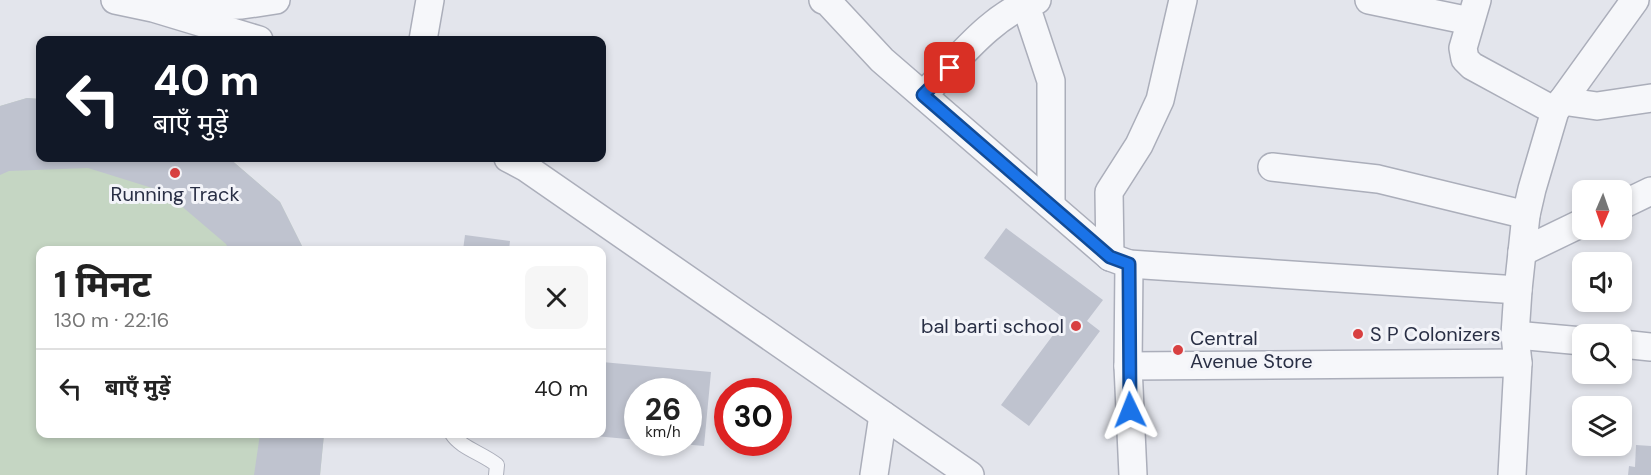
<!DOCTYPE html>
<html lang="hi">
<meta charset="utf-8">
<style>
:root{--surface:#fff;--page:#f6f6f6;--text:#222;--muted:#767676;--line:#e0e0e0}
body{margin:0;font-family:"DM Sans","Noto Sans Devanagari",sans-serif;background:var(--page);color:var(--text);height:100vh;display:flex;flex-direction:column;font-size:22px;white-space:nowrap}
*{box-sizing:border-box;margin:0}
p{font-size:20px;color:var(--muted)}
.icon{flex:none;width:33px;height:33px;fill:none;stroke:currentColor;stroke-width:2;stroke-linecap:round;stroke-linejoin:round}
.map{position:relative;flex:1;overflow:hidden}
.details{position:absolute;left:36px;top:246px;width:570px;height:192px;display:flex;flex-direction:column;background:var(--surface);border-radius:12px;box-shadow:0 3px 9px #0003}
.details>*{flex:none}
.banner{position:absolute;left:36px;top:36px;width:570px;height:126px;border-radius:12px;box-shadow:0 3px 9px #0003;background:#111827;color:#fff;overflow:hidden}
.needle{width:39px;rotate:182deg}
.tools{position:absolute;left:1572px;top:180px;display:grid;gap:12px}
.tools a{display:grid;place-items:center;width:60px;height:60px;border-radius:12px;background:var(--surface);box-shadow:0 3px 9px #0003;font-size:30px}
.speed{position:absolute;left:624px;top:378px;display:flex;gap:12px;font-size:30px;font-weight:700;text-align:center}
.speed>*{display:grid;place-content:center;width:78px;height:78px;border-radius:50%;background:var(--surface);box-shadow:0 3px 9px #0003;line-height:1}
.speed small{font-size:15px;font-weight:400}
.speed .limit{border:9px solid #d22;background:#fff;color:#111}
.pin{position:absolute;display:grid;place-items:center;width:51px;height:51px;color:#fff;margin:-26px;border-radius:12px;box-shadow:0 3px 9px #0006}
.me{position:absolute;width:66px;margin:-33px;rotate:358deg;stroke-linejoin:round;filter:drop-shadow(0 0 4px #0008)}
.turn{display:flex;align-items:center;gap:21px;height:126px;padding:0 18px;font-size:27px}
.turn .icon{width:78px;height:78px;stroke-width:2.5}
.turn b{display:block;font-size:42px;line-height:51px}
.round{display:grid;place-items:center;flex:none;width:63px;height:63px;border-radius:12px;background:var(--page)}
.head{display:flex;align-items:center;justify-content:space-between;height:102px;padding:0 18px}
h1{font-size:36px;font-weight:700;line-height:45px}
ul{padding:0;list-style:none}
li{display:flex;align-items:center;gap:18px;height:78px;padding:0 18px;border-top:2px solid var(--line)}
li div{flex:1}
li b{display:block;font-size:22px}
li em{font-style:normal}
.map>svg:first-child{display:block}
.green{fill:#c5d6c3}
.building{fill:#bfc3cf}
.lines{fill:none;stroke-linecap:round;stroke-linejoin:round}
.lane-casing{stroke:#abaeba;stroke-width:16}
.street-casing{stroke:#abaeba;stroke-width:30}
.lane{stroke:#f6f7fa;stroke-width:14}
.street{stroke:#f6f7fa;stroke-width:27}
.route-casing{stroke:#114b97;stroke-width:15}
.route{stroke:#1a73e8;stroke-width:10}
.poi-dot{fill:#d84041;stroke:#f3f4f9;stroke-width:2}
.labels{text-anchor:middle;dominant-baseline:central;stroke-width:6;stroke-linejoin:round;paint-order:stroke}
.poi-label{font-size:20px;fill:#292f45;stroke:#f3f4f9;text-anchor:start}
</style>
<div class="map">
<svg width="1651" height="475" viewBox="0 0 1651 475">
<rect width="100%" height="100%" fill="#e3e5ec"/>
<polygon class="green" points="27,98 40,99 40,158 229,158 280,202 304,250 40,250 40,434 324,434 320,475 0,475 0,106"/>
<g class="building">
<polygon points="27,98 40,99 40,158 229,158 280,202 304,250 229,250 226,244 165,192 88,168 9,171 0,175 0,106"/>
<polygon points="1006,228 1103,300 1087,321 1100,331 1029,426 1001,405 1065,319 984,258"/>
<polygon points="465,235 510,241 509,250 463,250"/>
<polygon points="602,362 711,372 704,446 681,444 682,442 688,442 688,392 638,392 638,440 595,436 595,434 602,434"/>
<polygon points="260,434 324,434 320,475 254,475"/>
<polygon points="1636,445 1651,446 1651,475 1628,475 1629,466 1635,467"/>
</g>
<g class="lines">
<defs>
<path id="lane" d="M 452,434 C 461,448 482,453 497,465 L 496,475"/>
<g id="street">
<polyline points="115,0 153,8 259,40"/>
<polyline points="823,0 828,2 882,60 1110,257 1129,264 1128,366 1133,475"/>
<polyline points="1024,0 1051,81 1051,205"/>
<polyline points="1369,0 1470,21"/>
<polyline points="1477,0 1463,48 1465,59 1472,66 1555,111"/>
<polyline points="173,7 242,5 276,0"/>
<polyline points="423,40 430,0"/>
<path d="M 923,95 C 955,63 992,13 1037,0"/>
<polyline points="1562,101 1597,106 1651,98"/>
<polyline points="508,158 525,167 970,475"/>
<polyline points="1272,167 1378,179 1526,215"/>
<polyline points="1622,205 1651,191"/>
<polyline points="1522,252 1582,223"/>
<polyline points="1110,257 1109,192 1139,145 1160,100 1183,0"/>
<polyline points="1129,264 1518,290"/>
<polyline points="1515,335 1582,341"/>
<polyline points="1622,344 1651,347"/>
<polyline points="1128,366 1518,363"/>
<polyline points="874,475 883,415"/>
<polyline points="1512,475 1518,363 1515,335 1518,290 1526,215 1532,189 1555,111 1635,0"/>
</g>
</defs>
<use href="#lane" class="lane-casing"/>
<use href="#street" class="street-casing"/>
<use href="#lane" class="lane"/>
<use href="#street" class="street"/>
</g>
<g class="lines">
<defs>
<polyline id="route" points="950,68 923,95 1110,257 1129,264 1130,410"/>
</defs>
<use href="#route" class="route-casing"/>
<use href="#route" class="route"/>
</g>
<g class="poi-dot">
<circle cx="175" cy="173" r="6"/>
<circle cx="1076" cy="326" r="6"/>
<circle cx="1358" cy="334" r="6"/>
<circle cx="1178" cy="350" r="6"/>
</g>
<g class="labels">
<g class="poi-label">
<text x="175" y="194" text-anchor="middle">Running Track</text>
<text x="1064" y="326" text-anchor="end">bal barti school</text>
<text x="1370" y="334">S P Colonizers</text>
<text x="1190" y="338">Central<tspan x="1190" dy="23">Avenue Store</tspan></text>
</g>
</g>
</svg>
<div class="tools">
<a><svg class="needle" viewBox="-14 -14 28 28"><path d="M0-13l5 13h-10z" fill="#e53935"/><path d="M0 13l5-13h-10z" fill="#767676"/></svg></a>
<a><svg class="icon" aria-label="sound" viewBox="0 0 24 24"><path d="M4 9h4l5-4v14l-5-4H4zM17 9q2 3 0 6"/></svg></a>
<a><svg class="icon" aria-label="search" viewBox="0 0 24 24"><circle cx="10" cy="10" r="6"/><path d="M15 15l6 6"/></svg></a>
<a><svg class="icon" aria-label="layers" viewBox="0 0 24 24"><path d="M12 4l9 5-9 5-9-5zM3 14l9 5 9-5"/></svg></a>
</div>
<div class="speed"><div>26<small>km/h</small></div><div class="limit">30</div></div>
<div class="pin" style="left:950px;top:68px;background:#d93025"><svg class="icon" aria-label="arrive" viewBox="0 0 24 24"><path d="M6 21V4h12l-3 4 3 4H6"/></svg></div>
<svg class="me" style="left:1130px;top:410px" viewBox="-20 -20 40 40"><path d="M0-17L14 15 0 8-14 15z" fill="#1a73e8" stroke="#fff" stroke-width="4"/></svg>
<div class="banner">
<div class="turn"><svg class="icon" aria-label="left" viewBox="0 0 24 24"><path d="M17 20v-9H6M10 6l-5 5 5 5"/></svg><div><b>40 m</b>बाएँ मुड़ें</div></div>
</div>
<section class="details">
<div class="head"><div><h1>1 मिनट</h1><p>130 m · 22:16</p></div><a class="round"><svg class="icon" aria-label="close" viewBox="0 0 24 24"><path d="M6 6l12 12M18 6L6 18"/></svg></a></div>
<ul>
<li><svg class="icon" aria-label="left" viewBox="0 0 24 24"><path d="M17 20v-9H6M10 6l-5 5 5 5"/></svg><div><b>बाएँ मुड़ें</b></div><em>40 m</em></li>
</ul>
</section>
</div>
